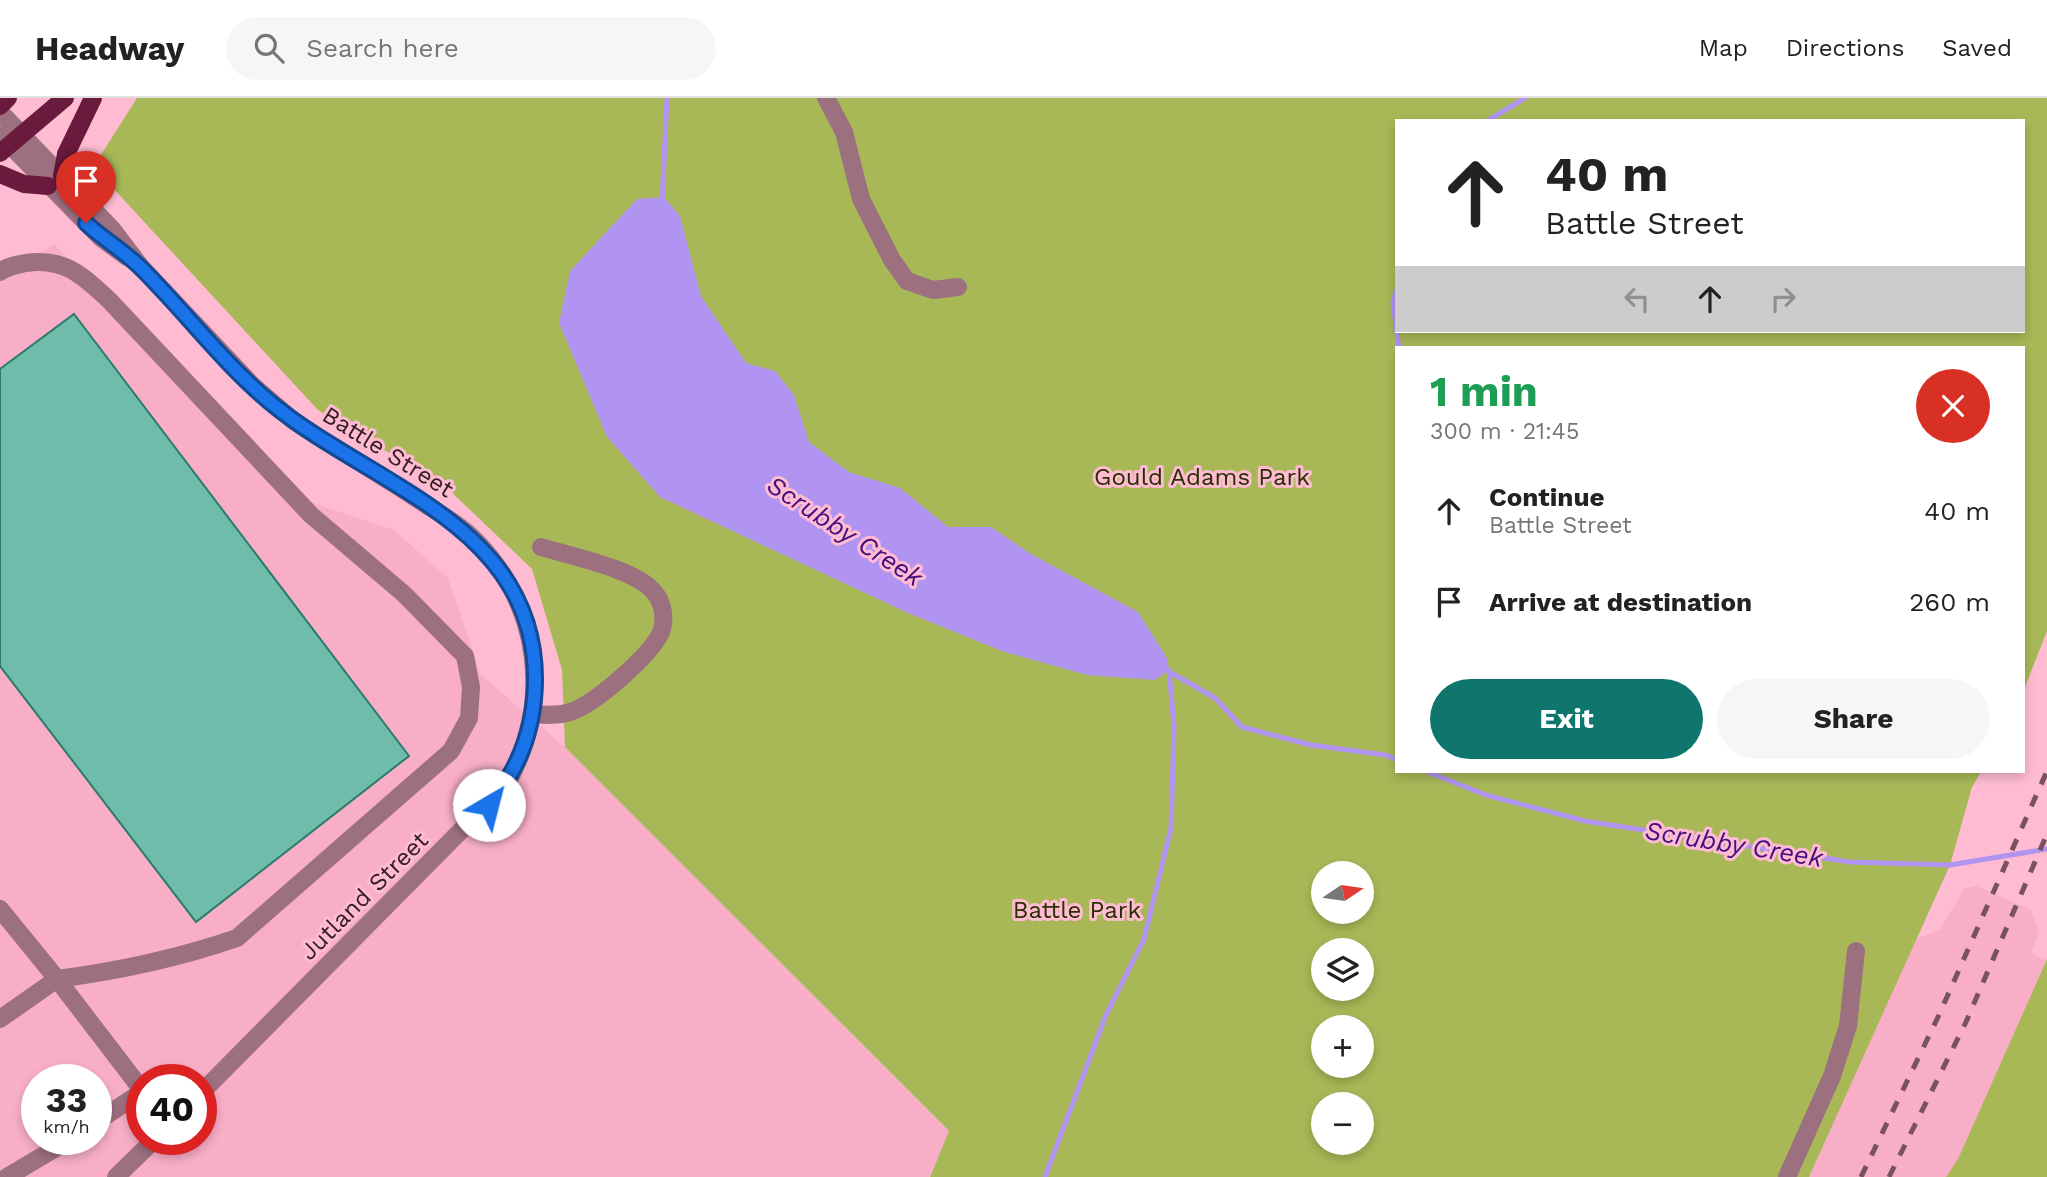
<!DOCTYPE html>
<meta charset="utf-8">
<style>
:root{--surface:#fff;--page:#f6f6f6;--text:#222;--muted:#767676;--line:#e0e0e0;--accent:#0f766e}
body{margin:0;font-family:"Work Sans",sans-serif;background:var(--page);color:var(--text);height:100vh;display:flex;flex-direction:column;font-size:26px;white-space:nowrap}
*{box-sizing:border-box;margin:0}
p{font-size:23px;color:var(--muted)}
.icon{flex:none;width:38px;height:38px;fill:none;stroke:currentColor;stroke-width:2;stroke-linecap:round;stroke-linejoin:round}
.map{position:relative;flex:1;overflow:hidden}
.drawer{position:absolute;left:1395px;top:248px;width:630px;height:427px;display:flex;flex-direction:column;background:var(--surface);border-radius:0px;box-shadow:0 4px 10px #0003}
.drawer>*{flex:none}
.hud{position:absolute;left:1395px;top:21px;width:630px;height:214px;border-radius:0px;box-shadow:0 4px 10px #0003;background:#fff;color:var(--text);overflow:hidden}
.needle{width:46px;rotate:77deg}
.buttons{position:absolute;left:1311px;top:763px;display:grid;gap:14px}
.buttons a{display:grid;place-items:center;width:63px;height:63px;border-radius:50%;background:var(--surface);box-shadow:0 4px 10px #0003;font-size:35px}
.speed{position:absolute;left:21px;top:966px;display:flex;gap:14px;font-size:35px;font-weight:700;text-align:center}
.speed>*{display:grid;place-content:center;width:91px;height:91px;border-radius:50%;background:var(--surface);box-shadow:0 4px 10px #0003;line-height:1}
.speed small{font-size:18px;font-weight:400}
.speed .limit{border:10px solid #d22;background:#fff;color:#111}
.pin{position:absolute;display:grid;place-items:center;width:60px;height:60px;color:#fff;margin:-72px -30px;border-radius:50% 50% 50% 0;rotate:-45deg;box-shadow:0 0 7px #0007}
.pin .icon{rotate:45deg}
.me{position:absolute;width:77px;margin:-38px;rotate:37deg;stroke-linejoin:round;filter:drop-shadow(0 0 5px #0008)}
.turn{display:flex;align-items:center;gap:24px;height:147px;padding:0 35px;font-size:32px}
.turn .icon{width:91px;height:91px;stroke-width:2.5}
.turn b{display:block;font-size:49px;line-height:60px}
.lanes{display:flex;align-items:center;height:66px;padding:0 35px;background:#0003;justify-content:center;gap:35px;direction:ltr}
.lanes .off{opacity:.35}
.round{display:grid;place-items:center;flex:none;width:74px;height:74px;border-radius:37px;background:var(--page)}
.headline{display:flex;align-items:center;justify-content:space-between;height:119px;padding:0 35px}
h1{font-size:42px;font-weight:700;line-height:52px;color:#1e9e55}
.primary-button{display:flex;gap:14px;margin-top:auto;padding:14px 35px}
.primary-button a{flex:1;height:80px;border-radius:42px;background:var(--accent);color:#fff;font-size:28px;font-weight:700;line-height:80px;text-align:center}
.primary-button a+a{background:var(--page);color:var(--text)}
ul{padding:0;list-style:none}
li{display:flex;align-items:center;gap:21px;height:91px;padding:0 35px}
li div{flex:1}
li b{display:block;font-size:26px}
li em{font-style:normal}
header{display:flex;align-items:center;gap:42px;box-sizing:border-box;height:98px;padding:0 35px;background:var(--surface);border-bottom:2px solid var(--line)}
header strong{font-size:33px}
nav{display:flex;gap:38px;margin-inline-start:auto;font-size:24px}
.search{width:490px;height:63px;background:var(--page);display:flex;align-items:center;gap:18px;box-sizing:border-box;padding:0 24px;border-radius:38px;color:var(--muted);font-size:26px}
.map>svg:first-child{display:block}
.built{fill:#f8aec7;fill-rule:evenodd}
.green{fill:#a8b857;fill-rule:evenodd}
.water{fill:#b193f2}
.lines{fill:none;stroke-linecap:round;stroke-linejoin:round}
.stream{stroke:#b193f2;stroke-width:5}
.building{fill:#6fbcaa;stroke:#2a7b6b;stroke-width:2}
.minor{stroke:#9d707f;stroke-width:18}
.major{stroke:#691a3d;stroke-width:18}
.rail{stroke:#79525f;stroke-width:5;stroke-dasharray:12 12;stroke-linecap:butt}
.route-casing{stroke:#114b97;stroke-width:18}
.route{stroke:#1a73e8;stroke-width:12}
.labels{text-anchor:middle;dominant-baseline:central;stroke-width:6;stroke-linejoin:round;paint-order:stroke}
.street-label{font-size:24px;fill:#351d25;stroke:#febbd1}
.park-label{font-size:24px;fill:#282e00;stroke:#febbd1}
.water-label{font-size:26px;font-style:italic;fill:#440e7f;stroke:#febbd1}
</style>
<header>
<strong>Headway</strong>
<div class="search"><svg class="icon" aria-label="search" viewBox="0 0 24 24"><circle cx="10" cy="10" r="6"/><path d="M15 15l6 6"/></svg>Search here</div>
<nav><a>Map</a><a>Directions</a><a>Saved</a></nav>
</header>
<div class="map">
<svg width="2047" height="1079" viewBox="0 0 2047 1079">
<rect width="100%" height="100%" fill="#febbd1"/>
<g class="built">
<path d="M 54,146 L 312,405 L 394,432 L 448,480 L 481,577 L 565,649 L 949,1034 L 929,1079 L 0,1079 L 0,184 ZM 37,982 L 96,982 L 96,1041 L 37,1041 ZM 142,982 L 201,982 L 201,1041 L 142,1041 Z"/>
<polygon points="1976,788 2031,812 2039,833 2031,854 2046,863 1958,1061 1946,1079 1809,1079 1916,841 1940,832 1964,791"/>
</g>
<g class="green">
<path d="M 137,0 L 2047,0 L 2047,533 L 2023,594 L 2023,250 L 1396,250 L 1396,674 L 1981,674 L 1972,689 L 1950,767 L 1809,1079 L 930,1079 L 949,1033 L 565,649 L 562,572 L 532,471 L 446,389 L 318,312 L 99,75 L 97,63 ZM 1396,23 L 2023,23 L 2023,233 L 1396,233 ZM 1323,775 L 1362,775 L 1362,814 L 1323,814 ZM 1323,852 L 1362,852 L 1362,891 L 1323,891 ZM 1323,929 L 1362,929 L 1362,968 L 1323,968 ZM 1323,1006 L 1362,1006 L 1362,1045 L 1323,1045 Z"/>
<polygon points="2047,861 2047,1079 1946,1079 1958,1061"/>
</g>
<polygon class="water" points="664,99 680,118 701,198 746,265 775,273 794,297 809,344 849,374 900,390 948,429 991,429 1031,456 1138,514 1167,560 1169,572 1155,582 1087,577 1002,553 908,515 660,399 607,339 559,225 570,173 637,101"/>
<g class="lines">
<g class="stream">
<polyline points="1487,23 1525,0"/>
<polyline points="662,105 667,0"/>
<polyline points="1396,193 1393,205 1399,250"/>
<polyline points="1163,570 1215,600 1242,629 1311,647 1385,657 1396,661"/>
<polyline points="1428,674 1486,697 1585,723 1850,764 1950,767 2047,751"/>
<polyline points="1045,1079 1106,917 1144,841 1171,730 1174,628 1169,572"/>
</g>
</g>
<polygon class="building" points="74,216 409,658 196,824 0,568 0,271"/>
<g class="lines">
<g class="minor">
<polyline points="826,0 844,34 861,101 892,162 907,183 933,192 958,189"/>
<path d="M 0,14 L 112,131 L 141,169 L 252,287 L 295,324 C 337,351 380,376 422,404 C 440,416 459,426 474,441 C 541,507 553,606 506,687 L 201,995"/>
<polyline points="0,37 101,140 127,159"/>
<path d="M 0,174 C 8,168 16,167 26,165 C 64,159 83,178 109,202 L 311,417 L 404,496 L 465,558 L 471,589 L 469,620 L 451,653 L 237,840 C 179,860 118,873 57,881 L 0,811"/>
<path d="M 533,616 C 545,617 558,618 570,614 C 594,607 651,557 661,534 C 666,521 663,504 654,494 C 636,471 570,458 541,449"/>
<polyline points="0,921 57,881 142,992"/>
<polyline points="96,1024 142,994"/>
<polyline points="7,1079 71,1041"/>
<polyline points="116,1079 155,1041"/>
<polyline points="1787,1079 1832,978 1848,928 1856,853"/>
</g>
<g class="major">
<polyline points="0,8 8,0"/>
<polyline points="0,55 65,0"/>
<polyline points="0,76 24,86 48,88"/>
<polyline points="62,78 66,56 93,0"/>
</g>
<g class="rail">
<polyline points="1861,1079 1939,917 2047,673"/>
<polyline points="1889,1079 1966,924 2047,736"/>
</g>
</g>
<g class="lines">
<defs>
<path id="route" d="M 86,125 C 104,142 126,154 143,172 C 186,215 224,266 271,305 C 370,387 535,426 535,581 C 535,629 520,670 489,707"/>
</defs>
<use href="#route" class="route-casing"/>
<use href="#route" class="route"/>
</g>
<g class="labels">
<g class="street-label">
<text transform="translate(388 354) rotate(32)">Battle Street</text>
<text transform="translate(364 798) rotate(-45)">Jutland Street</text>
</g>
<g class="park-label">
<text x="1202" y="379">Gould Adams Park</text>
<text x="1077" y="812">Battle Park</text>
</g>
<g class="water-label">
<text transform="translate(845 433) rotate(33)">Scrubby Creek</text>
<text transform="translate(1734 746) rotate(9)">Scrubby Creek</text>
</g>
</g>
</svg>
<div class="buttons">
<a><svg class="needle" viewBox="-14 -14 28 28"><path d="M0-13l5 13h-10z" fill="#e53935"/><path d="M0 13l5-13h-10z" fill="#767676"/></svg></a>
<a><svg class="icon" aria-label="layers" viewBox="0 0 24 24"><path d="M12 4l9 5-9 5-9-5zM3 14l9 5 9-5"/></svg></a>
<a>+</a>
<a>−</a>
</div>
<div class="speed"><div>33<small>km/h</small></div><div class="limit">40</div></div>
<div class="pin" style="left:86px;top:125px;background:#d93025"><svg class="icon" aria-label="arrive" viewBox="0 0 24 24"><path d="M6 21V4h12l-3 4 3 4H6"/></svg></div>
<svg class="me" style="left:489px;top:707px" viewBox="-20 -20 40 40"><circle r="19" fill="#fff"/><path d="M0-13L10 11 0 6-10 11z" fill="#1a73e8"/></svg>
<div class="hud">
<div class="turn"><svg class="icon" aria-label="ahead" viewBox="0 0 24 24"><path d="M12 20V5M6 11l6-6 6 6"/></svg><div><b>40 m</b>Battle Street</div></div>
<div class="lanes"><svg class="icon off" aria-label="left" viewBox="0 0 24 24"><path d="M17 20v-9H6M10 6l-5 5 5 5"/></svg><svg class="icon" aria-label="ahead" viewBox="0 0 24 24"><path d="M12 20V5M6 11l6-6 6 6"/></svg><svg class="icon off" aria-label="right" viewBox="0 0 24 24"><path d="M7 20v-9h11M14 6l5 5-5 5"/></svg></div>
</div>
<section class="drawer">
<div class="headline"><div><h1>1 min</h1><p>300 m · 21:45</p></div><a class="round" style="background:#d93025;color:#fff"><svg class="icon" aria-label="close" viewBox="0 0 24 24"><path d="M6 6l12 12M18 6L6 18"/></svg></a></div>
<ul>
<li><svg class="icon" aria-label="ahead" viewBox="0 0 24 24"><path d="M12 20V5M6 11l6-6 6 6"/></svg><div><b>Continue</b><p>Battle Street</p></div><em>40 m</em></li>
<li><svg class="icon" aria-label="arrive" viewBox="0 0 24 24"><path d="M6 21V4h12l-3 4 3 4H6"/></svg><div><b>Arrive at destination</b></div><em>260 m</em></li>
</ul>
<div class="primary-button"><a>Exit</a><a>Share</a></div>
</section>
</div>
